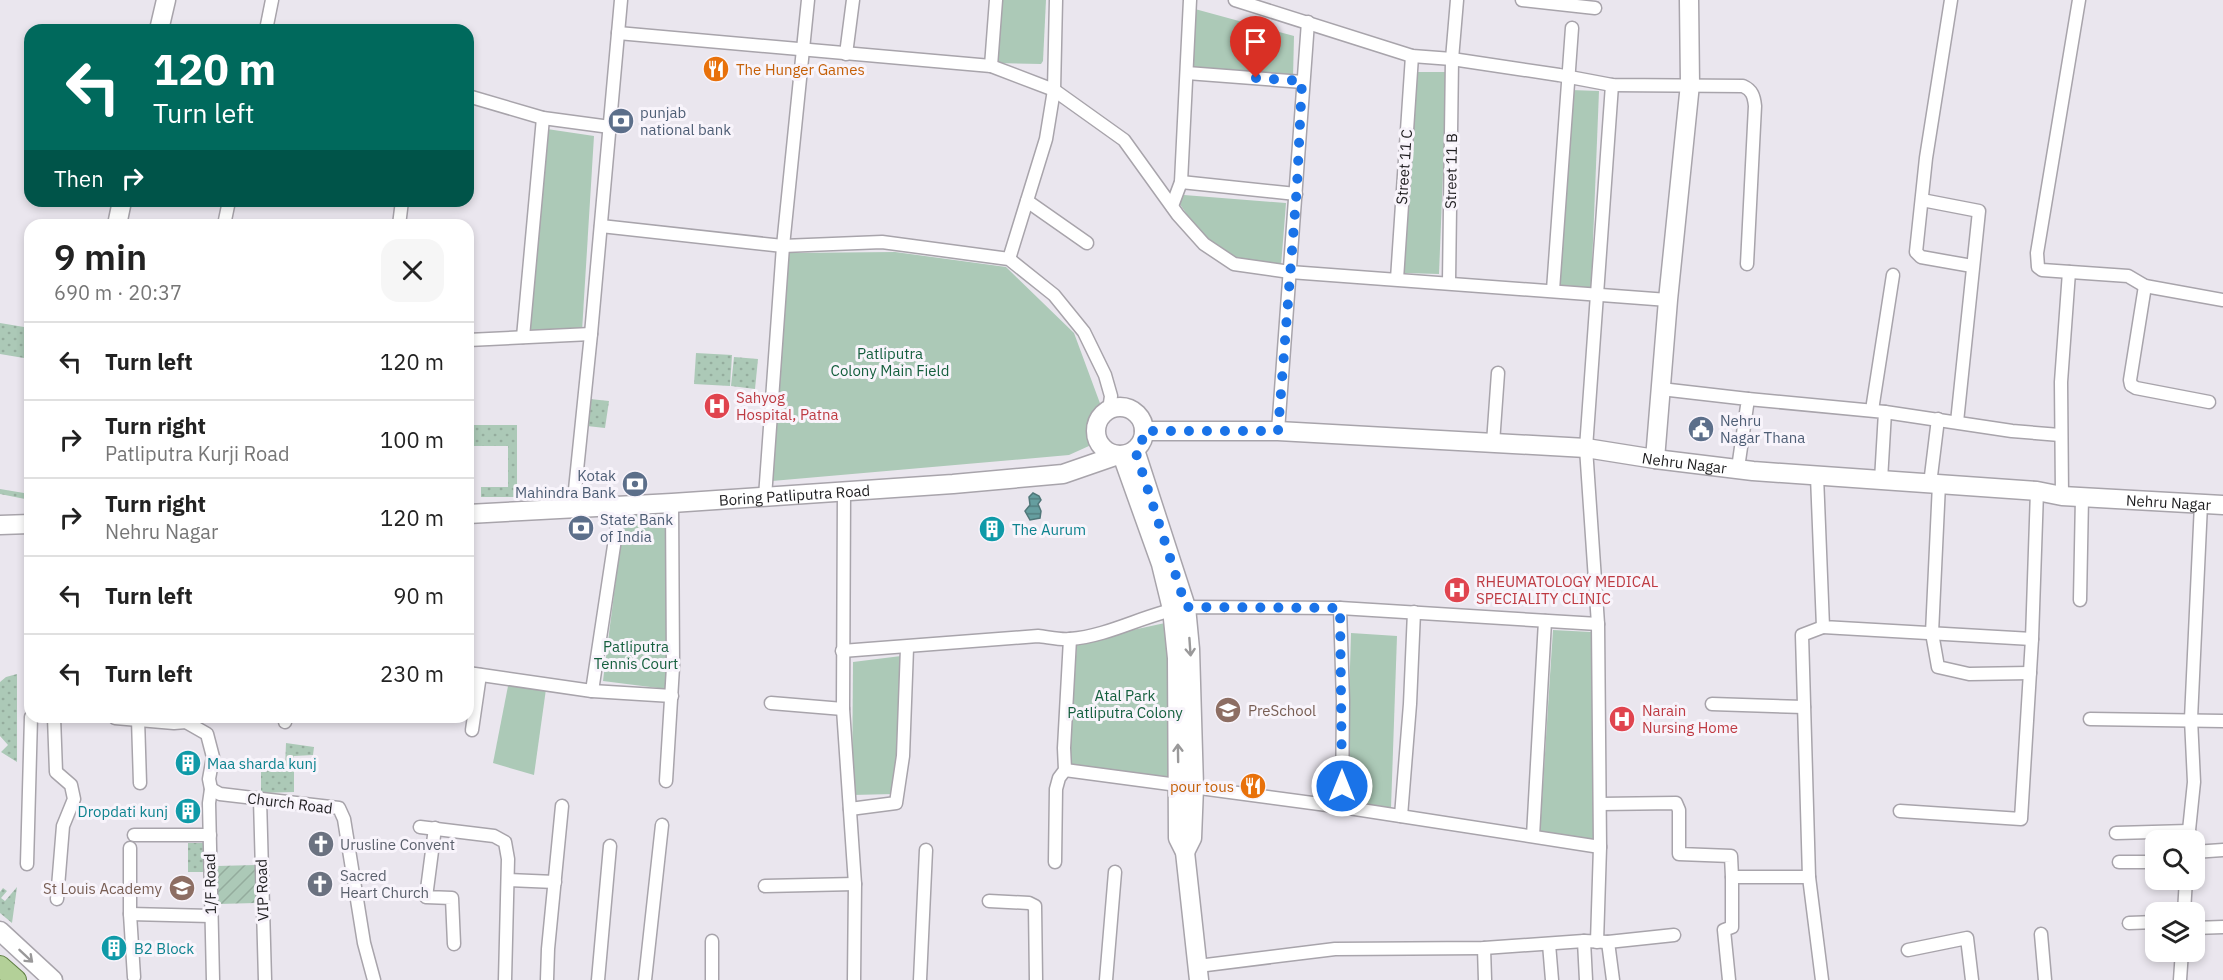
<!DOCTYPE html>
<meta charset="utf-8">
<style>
:root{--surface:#fff;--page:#f6f6f6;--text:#222;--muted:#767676;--line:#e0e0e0}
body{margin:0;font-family:"IBM Plex Sans",sans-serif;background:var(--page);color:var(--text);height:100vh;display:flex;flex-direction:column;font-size:22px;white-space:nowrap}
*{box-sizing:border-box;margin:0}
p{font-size:20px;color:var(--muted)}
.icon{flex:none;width:33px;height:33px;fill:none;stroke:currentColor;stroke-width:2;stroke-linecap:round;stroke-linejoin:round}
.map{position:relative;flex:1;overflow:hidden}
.sheet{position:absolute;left:24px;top:219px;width:450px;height:504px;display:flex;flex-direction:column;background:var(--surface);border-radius:18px;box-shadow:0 3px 9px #0003}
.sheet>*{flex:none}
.top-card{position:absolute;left:24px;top:24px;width:450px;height:183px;border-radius:18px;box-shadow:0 3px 9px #0003;background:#00695c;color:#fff;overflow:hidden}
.controls{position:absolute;left:2145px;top:830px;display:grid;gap:12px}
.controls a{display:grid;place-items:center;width:60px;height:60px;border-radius:12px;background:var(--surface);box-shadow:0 3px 9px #0003;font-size:30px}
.pin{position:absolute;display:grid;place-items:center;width:51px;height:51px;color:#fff;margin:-62px -26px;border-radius:50% 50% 50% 0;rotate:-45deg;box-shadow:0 0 6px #0007}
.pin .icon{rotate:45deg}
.me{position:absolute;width:66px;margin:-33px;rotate:0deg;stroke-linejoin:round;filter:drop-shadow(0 0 4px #0008)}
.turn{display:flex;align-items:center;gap:21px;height:126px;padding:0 30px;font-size:27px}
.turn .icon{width:78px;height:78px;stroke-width:2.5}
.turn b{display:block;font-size:42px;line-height:51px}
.then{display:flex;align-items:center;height:57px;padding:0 30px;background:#0003;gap:12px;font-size:22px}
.round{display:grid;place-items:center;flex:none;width:63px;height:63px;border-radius:18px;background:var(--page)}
.summary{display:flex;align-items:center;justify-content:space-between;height:102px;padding:0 30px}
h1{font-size:36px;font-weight:600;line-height:45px}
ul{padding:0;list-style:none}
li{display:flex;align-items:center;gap:18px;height:78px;padding:0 30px;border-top:2px solid var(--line)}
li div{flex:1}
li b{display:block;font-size:22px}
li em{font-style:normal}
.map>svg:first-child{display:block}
.grass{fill:url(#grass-dots)}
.park{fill:#acc9b7}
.garden{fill:url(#garden-furrows)}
.water{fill:url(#water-rules);stroke:#507779;stroke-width:1.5}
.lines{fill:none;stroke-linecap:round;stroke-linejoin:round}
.street-casing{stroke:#a8a4ab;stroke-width:15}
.secondary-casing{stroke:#a8a4ab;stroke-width:21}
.primary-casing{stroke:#5e7d41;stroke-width:22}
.street{stroke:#fff;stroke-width:12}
.secondary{stroke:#fff;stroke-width:18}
.primary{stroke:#b3d098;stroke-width:20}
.oneway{stroke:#9a999a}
.route{stroke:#1a73e8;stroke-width:10;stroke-dasharray:0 18}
.labels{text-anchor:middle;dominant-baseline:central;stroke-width:6;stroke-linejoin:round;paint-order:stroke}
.food-label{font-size:15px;fill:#c56008;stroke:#f8f4fb;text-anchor:start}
.service-label{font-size:15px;fill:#4e5e75;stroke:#f8f4fb;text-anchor:start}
.street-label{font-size:15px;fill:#1e1d1f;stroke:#f8f4fb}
.park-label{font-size:15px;fill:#155f3e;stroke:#f8f4fb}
.health-label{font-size:15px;fill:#be3a42;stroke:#f8f4fb;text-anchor:start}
.culture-label{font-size:15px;fill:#0d838f;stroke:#f8f4fb;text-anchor:start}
.education-label{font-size:15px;fill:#785e54;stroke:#f8f4fb;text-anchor:start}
.worship-label{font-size:15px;fill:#5b616d;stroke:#f8f4fb;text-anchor:start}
</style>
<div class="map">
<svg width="2223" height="980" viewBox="0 0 2223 980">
<defs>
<pattern id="grass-dots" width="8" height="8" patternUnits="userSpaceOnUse" patternTransform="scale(1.5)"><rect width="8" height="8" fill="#acc9b7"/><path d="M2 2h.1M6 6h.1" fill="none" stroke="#94ac9d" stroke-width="1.8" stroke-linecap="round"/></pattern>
<pattern id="garden-furrows" width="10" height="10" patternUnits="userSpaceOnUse" patternTransform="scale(1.5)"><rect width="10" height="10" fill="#acc9b7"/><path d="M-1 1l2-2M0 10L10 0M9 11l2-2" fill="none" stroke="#94ac9d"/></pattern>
<pattern id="water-rules" width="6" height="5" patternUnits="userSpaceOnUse" patternTransform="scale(1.5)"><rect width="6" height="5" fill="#659e9f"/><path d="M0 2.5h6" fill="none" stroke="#538081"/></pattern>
</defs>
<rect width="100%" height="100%" fill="#eae6ee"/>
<g class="grass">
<polygon points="0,323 30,328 30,359 0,354"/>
<polygon points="696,353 732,355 730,386 694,384"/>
<polygon points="734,357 758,359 755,389 731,386"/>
<polygon points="590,399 609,401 605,428 587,426"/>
<polygon points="474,425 517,425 517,497 481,497 481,487 508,487 508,446 474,446"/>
<polygon points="0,489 30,494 30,500 0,494"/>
<polygon points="17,674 17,762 1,752 8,745 0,736 0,682 6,677"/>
<polygon points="286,743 314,747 313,755 294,756 294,792 261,793 261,769 285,769"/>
<polygon points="188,843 204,843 205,872 188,872"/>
<polygon points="17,887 12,923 0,913 0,892 3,888 7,891 1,898 5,901"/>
</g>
<g class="park">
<polygon points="998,0 1046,0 1043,61 1041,64 995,63"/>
<polygon points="1195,9 1294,36 1293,78 1192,67"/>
<polygon points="1415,72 1447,72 1439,274 1403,273"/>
<polygon points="1571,90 1599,91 1591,291 1556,287"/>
<polygon points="547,129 594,136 582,331 527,334"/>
<path d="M 1184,195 L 1286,203 L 1281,266 C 1256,264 1225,259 1206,241 C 1196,230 1188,215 1179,203 Z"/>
<polygon points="895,252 1006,267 1074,333 1101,406 1096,427 1100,441 1069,455 772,481 789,253"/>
<polygon points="666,510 666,689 603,681 624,515"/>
<polygon points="1165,623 1180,778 1069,765 1077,642"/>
<polygon points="1553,630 1591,632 1594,840 1540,831"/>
<polygon points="1351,633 1397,636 1391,808 1346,803"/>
<polygon points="901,656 894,794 852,795 853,662"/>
<polygon points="508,686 546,689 534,775 493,763"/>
</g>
<polygon class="garden" points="256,865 257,903 218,904 217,866"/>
<polygon class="water" points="1033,493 1039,496 1041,500 1038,504 1041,511 1040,518 1030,520 1025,511 1030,505 1029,497"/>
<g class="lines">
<defs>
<g id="street">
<path d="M 1235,0 L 1412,56 L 1452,59 L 1559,75 L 1612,85 L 1743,86 C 1752,90 1754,96 1755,106 L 1747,264"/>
<polyline points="1522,0 1595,8"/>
<polyline points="1951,0 1926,158 1916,252 1921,257 1972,266"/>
<polyline points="2079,0 2037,253 2038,267 2042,270 2128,276 2145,286 2223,300"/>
<polyline points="266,30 272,0"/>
<polyline points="618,33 991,66 1054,90 1124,140 1178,215 1204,244 1234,264 1290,272 1668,300"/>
<polyline points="846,54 853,0"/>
<polyline points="991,66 996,0"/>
<polyline points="1187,73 1303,82"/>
<polyline points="468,96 543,118 610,127"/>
<polyline points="1181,182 1296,194"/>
<polyline points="1922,200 1979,211 1957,422"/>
<polyline points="1027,201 1087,243"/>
<polyline points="1172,206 1181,182 1190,0"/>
<polyline points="224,225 229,201"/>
<polyline points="399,225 402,201"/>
<polyline points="601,226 783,246 882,242 1009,259 1054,295 1084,332 1105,375 1111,396 1109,410"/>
<polyline points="1009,259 1046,139 1054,90 1056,0"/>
<polyline points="1397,279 1412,56"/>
<polyline points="1449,282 1452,59 1457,0"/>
<polyline points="2145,286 2130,380 2131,385 2136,388 2209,402"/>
<polyline points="1553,290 1572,28"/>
<polyline points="523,337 543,118"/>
<polyline points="468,340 591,334"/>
<polyline points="1661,389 1748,399 1738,468"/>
<polyline points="1748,399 1885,412 1881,480"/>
<polyline points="1872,410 1893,275"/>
<polyline points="1885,412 2012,431 2060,435"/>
<polyline points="1278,431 1308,22"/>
<polyline points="1493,443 1498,373"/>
<polyline points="1817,476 1823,627 2032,639"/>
<polyline points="1930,484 1938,419"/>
<polyline points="1939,484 1932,633 1938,667 1969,674 2030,673"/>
<polyline points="844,492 843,709 855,884 854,980"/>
<polyline points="2062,496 2061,382 2069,272"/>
<polyline points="765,497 783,246 808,0"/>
<polyline points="573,509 591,334 621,0"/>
<polyline points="2080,600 2082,497"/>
<polyline points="1340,608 1343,701 1342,807"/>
<path d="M 842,651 L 1038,636 C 1048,637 1060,640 1070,639 C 1110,636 1147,613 1186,607 L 1340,608 L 1598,624"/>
<polyline points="468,673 592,691 672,696"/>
<polyline points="592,691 620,506"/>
<polyline points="771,703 843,709"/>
<polyline points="1712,704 1804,707"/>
<polyline points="54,717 56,772 71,785 74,799 63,826 57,899"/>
<polyline points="185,717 186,722 207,734 213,757 209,779 211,789 209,803 213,980"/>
<polyline points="115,718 174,723 186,722"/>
<polyline points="138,719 140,783"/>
<polyline points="2090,719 2223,721"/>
<polyline points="285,722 286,717"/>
<polyline points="472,730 480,675"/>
<polyline points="1065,770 1342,807 1600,847"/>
<polyline points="666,781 673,667 672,503"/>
<polyline points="211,789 220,794 339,808 344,819 364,943 374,980"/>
<polyline points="260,799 265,980"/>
<polyline points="1600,804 1676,803 1679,810 1679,854 1731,856 1732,877"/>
<polyline points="850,809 896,803 903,756 907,648"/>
<polyline points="1900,811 2021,819 2032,639 2037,491"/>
<polyline points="1401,816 1410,704 1414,612"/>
<polyline points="420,827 494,836 505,842 508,859 505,980"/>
<polyline points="435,828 426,897 452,898 454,944"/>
<polyline points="2116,833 2189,831"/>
<polyline points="134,835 210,835"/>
<polyline points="1533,836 1545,621"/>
<polyline points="2188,840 2194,782 2191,719 2201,504"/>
<polyline points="130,848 130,914 134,977"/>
<polyline points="2194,852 2223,850"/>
<polyline points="1055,862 1056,789 1059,778 1065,770 1064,748 1070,639"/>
<polyline points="2119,862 2156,862"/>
<polyline points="27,864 31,717"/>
<polyline points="1809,877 1802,635 1823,627"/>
<polyline points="508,880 555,882"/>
<polyline points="765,886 855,884"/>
<polyline points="989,901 1029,903 1035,906 1036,980"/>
<polyline points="2184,912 2186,879"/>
<polyline points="130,914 211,916"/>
<polyline points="2129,923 2156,922"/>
<polyline points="2194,928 2223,927"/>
<polyline points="2041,934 2045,980"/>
<polyline points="1584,941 1586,980"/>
<polyline points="1597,942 1600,847 1598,624 1586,448 1612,85"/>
<polyline points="1608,942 1613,980"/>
<polyline points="1549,944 1552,980"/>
<polyline points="1484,948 1485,980"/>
<polyline points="1908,950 1967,938 1972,980"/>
<polyline points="1198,966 1335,949 1484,948 1584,941 1608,942 1674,935"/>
<polyline points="547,980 548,949 562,806"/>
<polyline points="598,980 610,846"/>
<polyline points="645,980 662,825"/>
<polyline points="712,980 712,941"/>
<polyline points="920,980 926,850"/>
<polyline points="1106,980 1115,872"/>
<polyline points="1729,980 1724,930 1732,927 1732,877 1809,877 1822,980"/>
<polyline points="2180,980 2182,951"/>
</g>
<g id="secondary">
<polyline points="159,30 166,0"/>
<polyline points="117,225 122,201"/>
<circle cx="1120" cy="431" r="24"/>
<path id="s1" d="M 1144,431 L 1278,431 L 1586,448 L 1655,459 L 1753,471 L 2037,491 L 2062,496 L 2223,505"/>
<polyline points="1135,450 1186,607 1190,649 1194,787 1192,838 1185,852"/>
<polyline points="1122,455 1161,564 1172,609 1177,658 1178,838 1185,852 1199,980"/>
<polyline points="1655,459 1668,300 1690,84 1689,0"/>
<path id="s2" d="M 468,514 L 672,503 L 953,484 L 1063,474 L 1118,455"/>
<polyline points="0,525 30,524"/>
<polyline points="0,931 53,980"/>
</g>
<polyline id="primary" points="0,966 16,980"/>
</defs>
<use href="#street" class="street-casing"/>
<use href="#secondary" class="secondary-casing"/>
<use href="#primary" class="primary-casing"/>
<use href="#street" class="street"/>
<use href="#secondary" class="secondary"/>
<use href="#primary" class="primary"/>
</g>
<defs><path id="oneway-shaft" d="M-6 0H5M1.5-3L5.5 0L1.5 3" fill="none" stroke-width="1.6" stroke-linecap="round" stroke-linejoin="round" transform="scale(1.5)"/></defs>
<g class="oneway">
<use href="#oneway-shaft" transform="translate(1190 647) rotate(86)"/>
<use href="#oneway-shaft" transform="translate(1178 753) rotate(-91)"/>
<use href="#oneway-shaft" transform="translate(26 956) rotate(43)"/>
</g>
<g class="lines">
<polyline class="route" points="1256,78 1302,81 1297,186 1278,431 1144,431 1142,441 1135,450 1186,607 1340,608 1342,786"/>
</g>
<defs>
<symbol id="restaurant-disc" viewBox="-11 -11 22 22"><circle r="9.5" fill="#e8710a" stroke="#f8f4fb"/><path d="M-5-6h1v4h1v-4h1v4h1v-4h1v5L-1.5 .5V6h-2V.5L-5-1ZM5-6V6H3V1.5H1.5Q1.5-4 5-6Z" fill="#fff"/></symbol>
<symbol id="bank-disc" viewBox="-11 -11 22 22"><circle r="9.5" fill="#5c6f8a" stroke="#f8f4fb"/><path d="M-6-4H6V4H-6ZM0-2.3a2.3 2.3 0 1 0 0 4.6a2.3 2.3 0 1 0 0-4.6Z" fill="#fff"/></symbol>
<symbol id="hospital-disc" viewBox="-11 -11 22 22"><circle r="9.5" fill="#e0444e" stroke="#f8f4fb"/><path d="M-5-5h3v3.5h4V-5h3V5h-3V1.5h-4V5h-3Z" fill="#fff"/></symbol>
<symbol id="civic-disc" viewBox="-11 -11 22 22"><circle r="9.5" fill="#5c6f8a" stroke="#f8f4fb"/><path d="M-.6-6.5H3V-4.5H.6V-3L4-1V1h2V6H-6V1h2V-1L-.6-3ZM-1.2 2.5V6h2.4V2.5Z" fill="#fff"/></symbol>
<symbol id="building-disc" viewBox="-11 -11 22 22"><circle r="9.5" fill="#0f9aa8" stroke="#f8f4fb"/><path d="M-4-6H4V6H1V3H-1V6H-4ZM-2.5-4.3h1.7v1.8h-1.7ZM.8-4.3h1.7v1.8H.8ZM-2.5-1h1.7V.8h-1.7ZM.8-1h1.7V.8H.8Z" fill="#fff"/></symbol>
<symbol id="school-disc" viewBox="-11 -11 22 22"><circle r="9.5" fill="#8d6e63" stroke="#f8f4fb"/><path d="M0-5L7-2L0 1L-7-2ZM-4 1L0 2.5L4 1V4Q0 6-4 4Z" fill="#fff"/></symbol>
<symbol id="church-disc" viewBox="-11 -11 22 22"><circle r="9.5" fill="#6b7280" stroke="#f8f4fb"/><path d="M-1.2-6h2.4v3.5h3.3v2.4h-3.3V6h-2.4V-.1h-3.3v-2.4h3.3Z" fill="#fff"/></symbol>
</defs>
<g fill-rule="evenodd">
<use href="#restaurant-disc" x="701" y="54" width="30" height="30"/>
<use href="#bank-disc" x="606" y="106" width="30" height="30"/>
<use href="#hospital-disc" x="702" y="391" width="30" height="30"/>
<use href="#civic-disc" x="1686" y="414" width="30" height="30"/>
<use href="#bank-disc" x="620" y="469" width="30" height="30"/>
<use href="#bank-disc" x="566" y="513" width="30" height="30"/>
<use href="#building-disc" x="977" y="514" width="30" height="30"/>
<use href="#hospital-disc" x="1442" y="575" width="30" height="30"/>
<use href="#school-disc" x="1213" y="695" width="30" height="30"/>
<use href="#hospital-disc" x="1607" y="704" width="30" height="30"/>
<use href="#building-disc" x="173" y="748" width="30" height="30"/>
<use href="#restaurant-disc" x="1238" y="771" width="30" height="30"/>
<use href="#building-disc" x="173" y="796" width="30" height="30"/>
<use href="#church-disc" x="306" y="829" width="30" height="30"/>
<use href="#church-disc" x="305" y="869" width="30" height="30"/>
<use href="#school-disc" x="167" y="873" width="30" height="30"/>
<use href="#building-disc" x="99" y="933" width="30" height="30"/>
</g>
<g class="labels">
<g class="food-label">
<text x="736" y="69">The Hunger Games</text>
<text x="1234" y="786" text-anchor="end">pour tous</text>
</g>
<g class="service-label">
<text x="640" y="112">punjab<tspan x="640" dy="17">national bank</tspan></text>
<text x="1720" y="420">Nehru<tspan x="1720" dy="17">Nagar Thana</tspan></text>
<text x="616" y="475" text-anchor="end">Kotak<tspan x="616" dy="17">Mahindra Bank</tspan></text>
<text x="600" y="519">State Bank<tspan x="600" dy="17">of India</tspan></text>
</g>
<g class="street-label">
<text transform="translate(1404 167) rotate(-86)">Street 11 C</text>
<text transform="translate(1451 171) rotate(-89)">Street 11 B</text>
<text stroke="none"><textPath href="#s1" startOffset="542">Nehru Nagar</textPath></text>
<text stroke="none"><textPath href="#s2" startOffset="327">Boring Patliputra Road</textPath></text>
<text stroke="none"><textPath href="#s1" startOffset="1028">Nehru Nagar</textPath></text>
<text transform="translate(290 803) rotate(7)">Church Road</text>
<text transform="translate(210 884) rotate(-91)">1/F Road</text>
<text transform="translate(262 890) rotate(-92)">VIP Road</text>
</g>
<g class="park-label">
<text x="890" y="353">Patliputra<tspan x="890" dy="17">Colony Main Field</tspan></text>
<text x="636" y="646">Patliputra<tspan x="636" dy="17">Tennis Court</tspan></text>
<text x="1125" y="695">Atal Park<tspan x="1125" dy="17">Patliputra Colony</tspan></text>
</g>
<g class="health-label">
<text x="736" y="397">Sahyog<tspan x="736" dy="17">Hospital, Patna</tspan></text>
<text x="1476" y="581">RHEUMATOLOGY MEDICAL<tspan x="1476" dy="17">SPECIALITY CLINIC</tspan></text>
<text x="1642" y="710">Narain<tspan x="1642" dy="17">Nursing Home</tspan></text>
</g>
<g class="culture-label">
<text x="1012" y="529">The Aurum</text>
<text x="207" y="763">Maa sharda kunj</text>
<text x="168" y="811" text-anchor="end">Dropdati kunj</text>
<text x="134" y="948">B2 Block</text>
</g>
<g class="education-label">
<text x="1248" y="710">PreSchool</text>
<text x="162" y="888" text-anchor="end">St Louis Academy</text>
</g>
<g class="worship-label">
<text x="340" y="844">Urusline Convent</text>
<text x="340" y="875">Sacred<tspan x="340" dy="17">Heart Church</tspan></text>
</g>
</g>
</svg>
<div class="controls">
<a><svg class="icon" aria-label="search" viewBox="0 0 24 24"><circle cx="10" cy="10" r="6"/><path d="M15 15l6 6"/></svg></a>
<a><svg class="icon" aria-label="layers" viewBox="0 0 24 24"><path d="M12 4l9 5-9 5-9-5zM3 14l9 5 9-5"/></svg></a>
</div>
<div class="pin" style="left:1256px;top:78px;background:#d93025"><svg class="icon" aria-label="arrive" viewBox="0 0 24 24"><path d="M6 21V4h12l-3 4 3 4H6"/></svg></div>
<svg class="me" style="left:1342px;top:786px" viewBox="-20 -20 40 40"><circle r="17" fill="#1a73e8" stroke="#fff" stroke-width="3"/><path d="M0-11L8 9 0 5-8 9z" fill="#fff"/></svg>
<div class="top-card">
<div class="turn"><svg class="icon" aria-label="left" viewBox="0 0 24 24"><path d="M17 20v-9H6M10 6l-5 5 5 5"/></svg><div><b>120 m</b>Turn left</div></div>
<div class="then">Then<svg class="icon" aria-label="right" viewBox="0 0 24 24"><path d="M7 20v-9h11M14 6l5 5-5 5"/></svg></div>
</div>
<section class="sheet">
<div class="summary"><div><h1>9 min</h1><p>690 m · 20:37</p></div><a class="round"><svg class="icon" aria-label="close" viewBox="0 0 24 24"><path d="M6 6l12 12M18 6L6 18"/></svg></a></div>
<ul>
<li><svg class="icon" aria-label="left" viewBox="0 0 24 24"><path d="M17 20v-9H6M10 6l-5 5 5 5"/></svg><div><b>Turn left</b></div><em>120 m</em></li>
<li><svg class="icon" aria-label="right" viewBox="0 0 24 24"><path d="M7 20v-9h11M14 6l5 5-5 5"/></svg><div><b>Turn right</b><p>Patliputra Kurji Road</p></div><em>100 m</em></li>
<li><svg class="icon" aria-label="right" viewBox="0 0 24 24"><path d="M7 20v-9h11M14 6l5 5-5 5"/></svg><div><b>Turn right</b><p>Nehru Nagar</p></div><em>120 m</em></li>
<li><svg class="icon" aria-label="left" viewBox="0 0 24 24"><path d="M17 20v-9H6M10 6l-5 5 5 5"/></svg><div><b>Turn left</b></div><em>90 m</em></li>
<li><svg class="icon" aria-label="left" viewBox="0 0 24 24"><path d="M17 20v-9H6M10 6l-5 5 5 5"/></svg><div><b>Turn left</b></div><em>230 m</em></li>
</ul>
</section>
</div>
